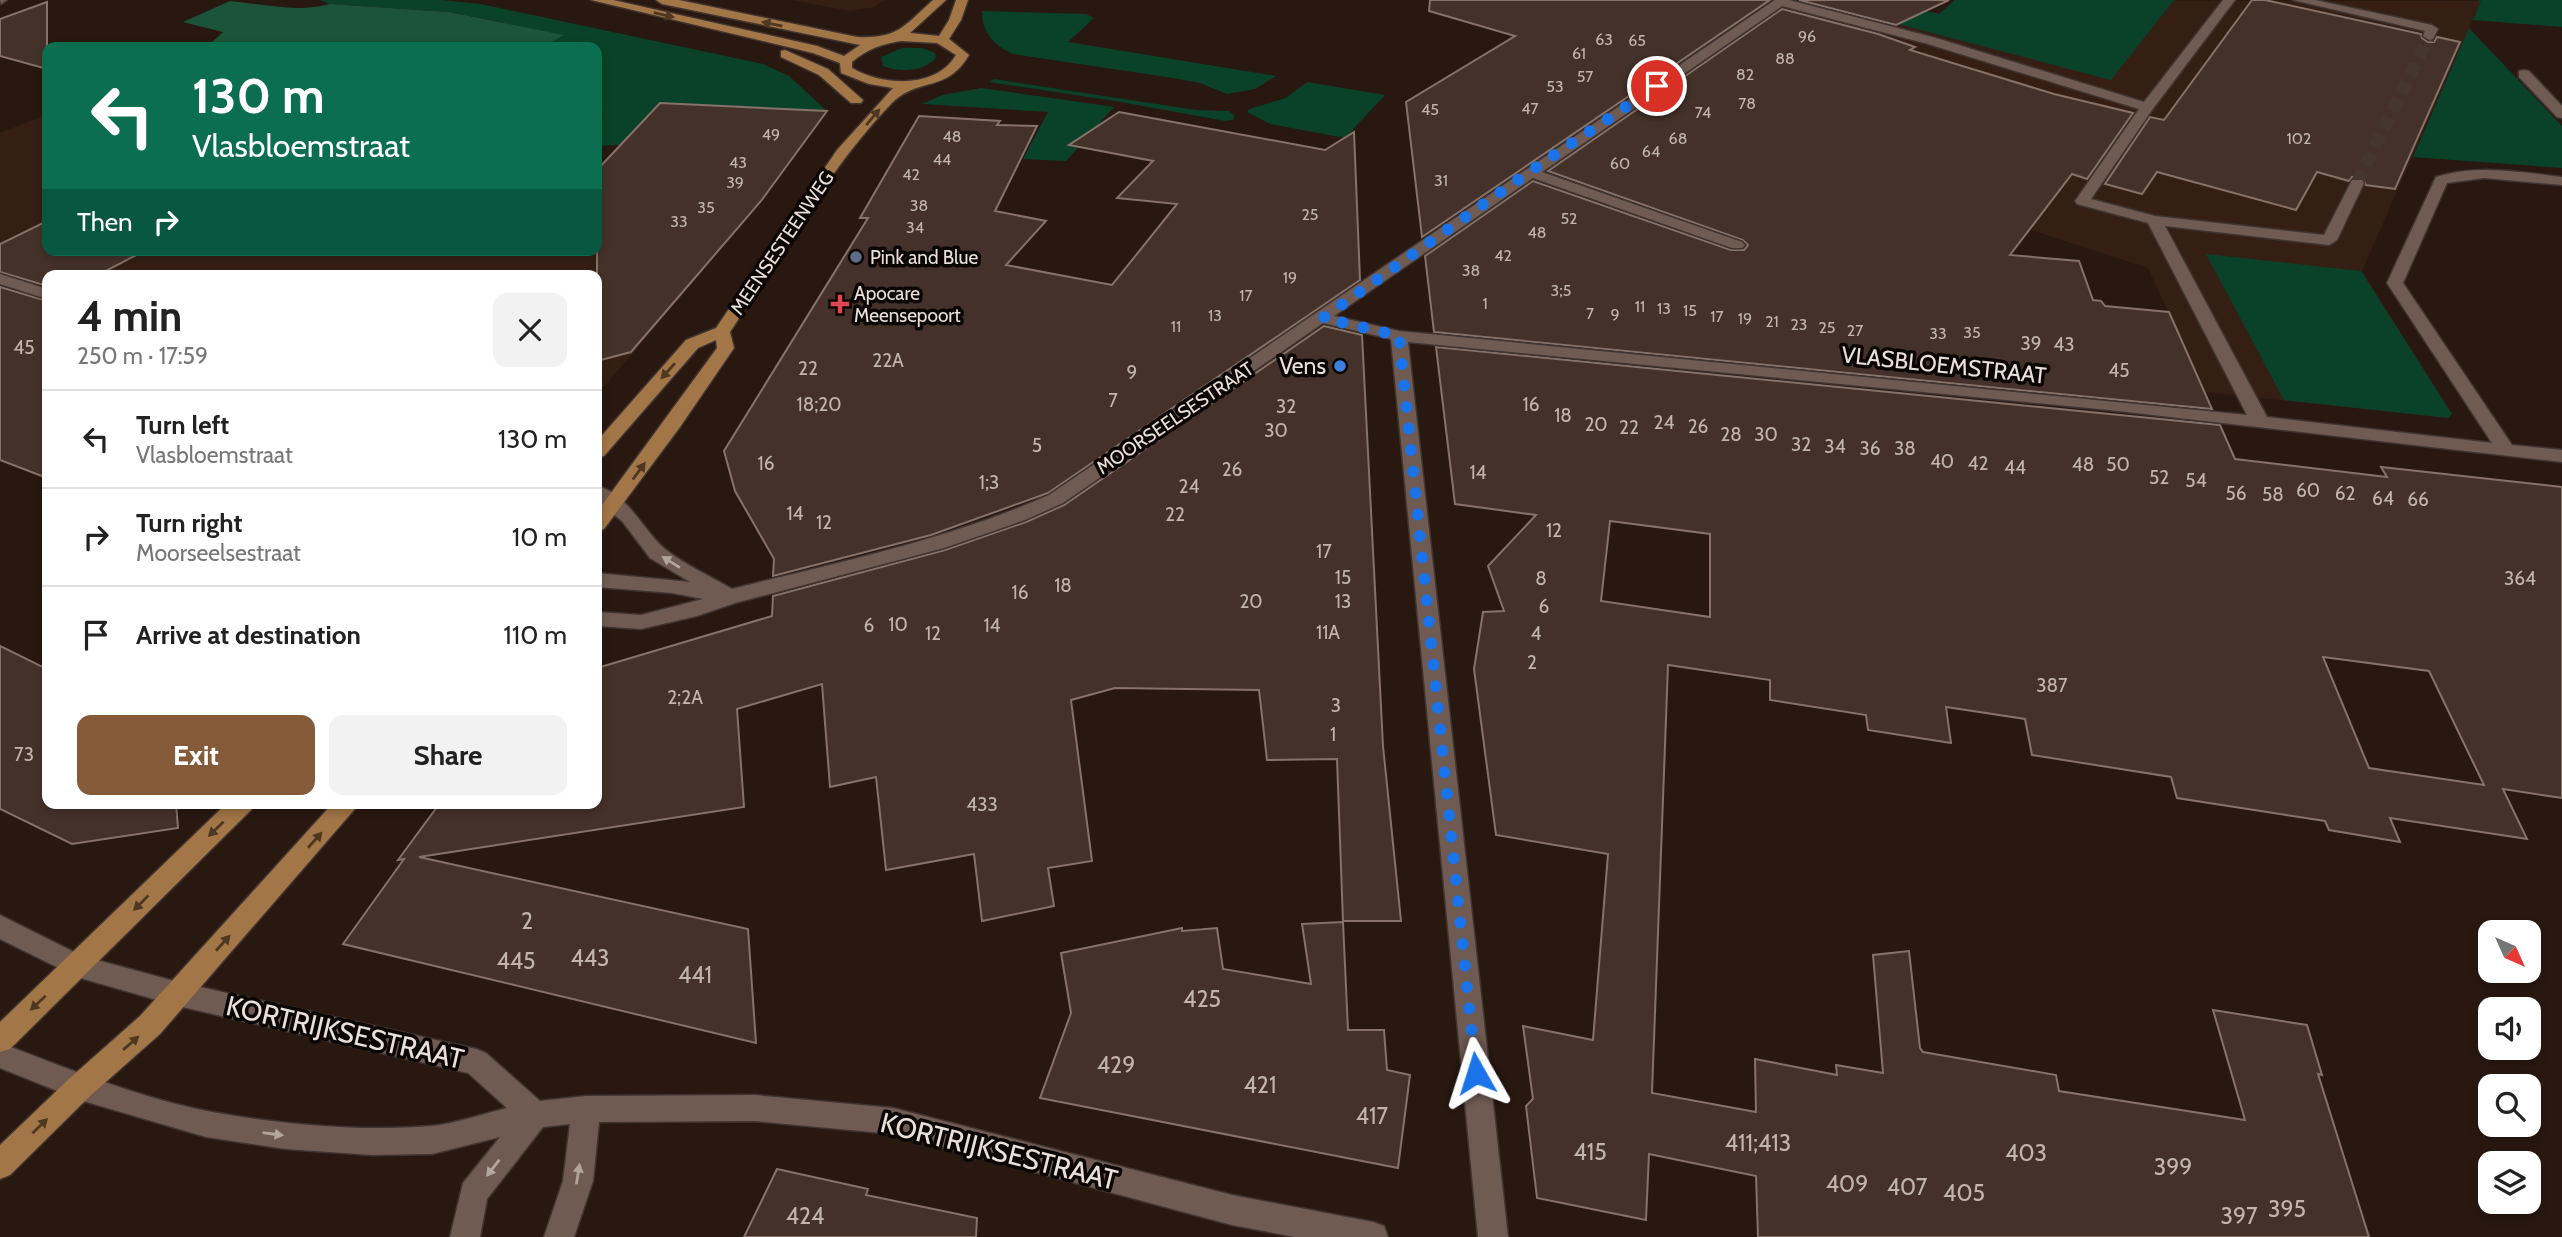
<!DOCTYPE html>
<meta charset="utf-8">
<style>
:root{--surface:#fff;--page:#f2f2f2;--text:#222;--muted:#767676;--line:#e0e0e0;--accent:#845a38}
body{margin:0;font-family:Cabin,sans-serif;background:var(--page);color:var(--text);height:100vh;display:flex;flex-direction:column;font-size:26px;white-space:nowrap}
*{box-sizing:border-box;margin:0}
p{font-size:23px;color:var(--muted)}
.icon{flex:none;width:38px;height:38px;fill:none;stroke:currentColor;stroke-width:2;stroke-linecap:round;stroke-linejoin:round}
.map{position:relative;flex:1;overflow:hidden}
.details{position:absolute;left:42px;top:270px;width:560px;height:539px;display:flex;flex-direction:column;background:var(--surface);border-radius:14px;box-shadow:0 4px 10px #0003}
.details>*{flex:none}
.top-card{position:absolute;left:42px;top:42px;width:560px;height:214px;border-radius:14px;box-shadow:0 4px 10px #0003;background:#0b6e4f;color:#fff;overflow:hidden}
.needle{width:46px;rotate:135deg}
.buttons{position:absolute;left:2478px;top:920px;display:grid;gap:14px}
.buttons a{display:grid;place-items:center;width:63px;height:63px;border-radius:14px;background:var(--surface);box-shadow:0 4px 10px #0003;font-size:35px}
.pin{position:absolute;display:grid;place-items:center;width:60px;height:60px;color:#fff;margin:-30px;border:4px solid #fff;border-radius:50%;box-shadow:0 2px 7px #0007}
.me{position:absolute;width:77px;margin:-38px;rotate:354deg;stroke-linejoin:round;filter:drop-shadow(0 0 5px #0008)}
.turn{display:flex;align-items:center;gap:24px;height:147px;padding:0 35px;font-size:32px}
.turn .icon{width:91px;height:91px;stroke-width:2.5}
.turn b{display:block;font-size:49px;line-height:60px}
.then{display:flex;align-items:center;height:66px;padding:0 35px;background:#0003;gap:14px;font-size:26px}
.round{display:grid;place-items:center;flex:none;width:74px;height:74px;border-radius:14px;background:var(--page)}
.overview{display:flex;align-items:center;justify-content:space-between;height:119px;padding:0 35px}
h1{font-size:42px;font-weight:800;line-height:52px}
.cta{display:flex;gap:14px;margin-top:auto;padding:14px 35px}
.cta a{flex:1;height:80px;border-radius:14px;background:var(--accent);color:#fff;font-size:28px;font-weight:800;line-height:80px;text-align:center}
.cta a+a{background:var(--page);color:var(--text)}
ul{padding:0;list-style:none}
li{display:flex;align-items:center;gap:21px;height:98px;padding:0 35px;border-top:2px solid var(--line)}
li div{flex:1}
li b{display:block;font-size:26px}
li em{font-style:normal}
.map>svg:first-child{display:block}
.built{fill:#351f14}
.green{fill:#0a4229}
.forest{fill:#1b5438}
.building{fill:#44322a;stroke:#867268;stroke-width:2;fill-rule:evenodd}
.lines{fill:none;stroke-linecap:round;stroke-linejoin:round}
.minor-tunnel{stroke:#45362e;stroke-width:13;stroke-dasharray:13 7;stroke-linecap:butt}
.minor-casing{stroke:#403431;stroke-width:3}
.major-casing{stroke:#403431;stroke-width:3}
.minor{fill:#6f5b52;fill-rule:evenodd}
.major{fill:#a37647;fill-rule:evenodd}
.oneway{fill:#4f3822}
.oneway2{fill:#b3a49c}
.route{stroke:#1a73e8;stroke-width:12;stroke-dasharray:0 21.6}
.service-dot{fill:#5c6f8a;stroke:#0b0603;stroke-width:2.5}
.health-dot{fill:#e0444e;stroke:#0b0603;stroke-width:2.5}
.shop-dot{fill:#3f7fe0;stroke:#0b0603;stroke-width:2.5}
.labels{text-anchor:middle;dominant-baseline:central;stroke-width:7;stroke-linejoin:round;paint-order:stroke}
.far-number-label{font-size:16px;fill:#c0b4ad}
.far-street-label{font-size:19px;fill:#eadfd9;stroke:#0b0603}
.far-poi-label{font-size:19px;fill:#eadfd9;stroke:#0b0603;text-anchor:start}
.number-label{font-size:19px;fill:#c0b4ad}
.street-label{font-size:23px;fill:#eadfd9;stroke:#0b0603}
.poi-label{font-size:23px;fill:#eadfd9;stroke:#0b0603;text-anchor:end}
.near-number-label{font-size:23px;fill:#c0b4ad}
.near-street-label{font-size:28px;fill:#eadfd9;stroke:#0b0603}
</style>
<div class="map">
<svg width="2562" height="1237" viewBox="0 0 2562 1237">
<rect width="100%" height="100%" fill="#281810"/>
<g class="built">
<polygon points="792,0 886,0 874,7 849,11"/>
<polygon points="1807,0 1880,0 1939,14 1955,0 2481,1 2362,271 2452,414 2448,418 2205,392 2148,268 2031,230 2037,221 1957,195 2067,115 2052,93 1790,12"/>
<polygon points="47,114 47,250 591,250 658,256 654,263 706,267 597,395 597,275 62,275 0,255 0,133"/>
</g>
<g class="green">
<polygon points="320,0 442,0 481,4 763,64 789,76 827,111 660,103 619,145 597,146 597,119 603,112 597,111 597,47 542,47 563,35 449,12 330,4"/>
<polygon points="1807,0 1880,0 1939,14 1955,0 2174,0 2111,80"/>
<polygon points="2477,0 2562,0 2562,27 2473,20 2481,1"/>
<path d="M 982,11 L 1086,14 L 1094,18 L 1068,42 L 1276,76 L 1255,89 L 1227,94 L 1200,83 L 1173,78 L 1013,54 C 993,45 982,32 982,11 Z"/>
<polygon points="2469,28 2562,126 2562,168 2413,157"/>
<path d="M 902,48 L 922,48 L 935,53 L 936,57 C 925,73 898,72 883,66 L 881,57 Z"/>
<polygon points="994,79 1196,110 1229,111 1235,116 1233,120 1225,121 1121,102 989,82"/>
<polygon points="1307,82 1385,95 1345,138 1270,124 1247,112 1249,109 1286,98"/>
<polygon points="981,88 1114,107 1066,161 1023,159 1048,112 922,104 943,95"/>
<polygon points="2206,254 2361,271 2452,414 2448,418 2284,400"/>
</g>
<path class="forest" d="M 230,1 C 263,4 298,13 330,4 L 449,12 L 564,35 L 542,47 L 207,47 L 223,32 L 183,22 Z"/>
<g class="building">
<polygon points="1430,0 1770,0 1422,237 1406,102 1515,36 1429,11"/>
<polygon points="1799,0 1949,0 1896,25"/>
<polygon points="2252,0 2265,0 2421,34 2422,38 2428,42 2434,42 2437,37 2460,42 2395,189 2366,185 2362,177 2352,177 2349,181 2317,172 2296,210 2157,172 2142,194 2105,184 2150,117 2164,120"/>
<polygon points="47,2 47,69 0,56 0,19"/>
<polygon points="1782,9 1878,34 1915,47 1910,50 2054,94 2133,113 2087,179 2072,174 2010,255 2079,261 2093,300 2101,301 2105,306 2169,312 2212,409 1434,332 1425,256 1533,181 1731,250 1744,250 1748,245 1743,240 1548,171"/>
<polygon points="660,103 827,111 761,201 631,352 597,361 597,170"/>
<polygon points="1119,112 1325,150 1354,132 1360,280 1048,493 931,535 773,576 774,559 735,491 724,451 868,218 860,218 919,116 1000,121 997,125 1037,126 995,211 1046,221 1006,265 1112,285 1177,204 1117,198 1153,161 1069,145"/>
<polygon points="47,221 47,250 146,250 98,275 47,275 47,286 0,272 0,244"/>
<polygon points="0,287 47,301 47,478 0,460"/>
<polygon points="1324,326 1362,335 1383,746 1401,921 1343,921 1337,759 1267,760 1259,690 1115,688 1071,700 1092,861 1048,868 1054,906 982,921 974,854 886,870 876,777 830,787 822,684 737,709 744,807 419,857 748,929 756,1043 343,944 404,859 398,860 440,803 597,803 597,668 772,616 773,596 945,550 1026,522 1064,505"/>
<path d="M 1436,347 L 2220,425 L 2235,459 L 2387,477 L 2381,467 L 2562,487 L 2562,798 L 2503,789 L 2527,839 L 2390,818 L 2400,842 L 2329,830 L 2325,821 L 2177,798 L 2171,777 L 2032,755 L 2025,719 L 1946,707 L 1951,743 L 1868,730 L 1866,715 L 1770,700 L 1770,680 L 1668,665 L 1652,1093 L 1756,1112 L 1755,1059 L 1837,1075 L 1836,1065 L 1883,1073 L 1873,955 L 1909,951 L 1920,1048 L 1923,1052 L 2056,1075 L 2059,1091 L 2245,1120 L 2213,1010 L 2307,1025 L 2322,1075 L 2318,1074 L 2369,1237 L 1758,1237 L 1756,1176 L 1649,1154 L 1646,1220 L 1537,1198 L 1526,1106 L 1533,1099 L 1523,1026 L 1593,1040 L 1608,854 L 1496,835 L 1474,669 L 1483,612 L 1504,611 L 1488,566 L 1536,515 L 1455,504 ZM 1610,521 L 1710,534 L 1710,617 L 1601,601 ZM 2323,657 L 2429,671 L 2484,785 L 2369,768 Z"/>
<polygon points="0,646 47,669 47,803 176,803 178,828 72,844 0,809"/>
<polygon points="1343,922 1348,1030 1384,1030 1387,1070 1410,1075 1398,1168 1040,1098 1071,1013 1061,953 1182,928 1182,931 1217,928 1223,969 1311,984 1302,924"/>
<polygon points="777,1169 868,1189 866,1195 977,1218 976,1237 744,1237"/>
</g>
<g class="lines">
<polyline class="minor-tunnel" points="2357,183 2429,36"/>
<defs>
<g id="minor">
<polygon points="0,0 7,0 1,4"/>
<path d="M 1775,0 L 1789,0 L 1936,38 L 2144,102 L 2223,0 L 2235,0 L 2152,110 L 2091,199 L 2155,216 L 2324,235 L 2352,180 L 2362,180 L 2364,183 L 2337,240 L 2329,245 L 2165,226 L 2267,417 L 2492,443 L 2387,283 L 2436,177 C 2478,164 2519,172 2562,177 L 2562,185 L 2484,178 L 2447,183 L 2403,283 L 2512,445 L 2562,450 L 2562,462 L 2109,410 L 1408,342 L 1508,1237 L 1478,1237 L 1391,339 L 1323,323 L 1063,503 L 1025,520 L 944,548 L 735,603 L 697,616 L 641,629 L 597,626 L 597,612 L 641,615 L 703,599 L 672,593 L 597,587 L 597,573 L 690,582 L 650,558 L 622,521 L 597,501 L 597,486 C 629,494 642,530 665,549 C 685,565 710,576 732,589 C 839,562 947,540 1049,495 ZM 1782,6 L 1928,44 L 2139,109 L 2075,201 L 2077,204 L 2148,223 L 2247,415 L 1399,331 L 1334,316 L 1533,178 L 1732,248 L 1742,248 L 1745,245 L 1742,242 L 1542,172 Z"/>
<polygon points="2293,0 2315,0 2432,25 2438,29 2433,39 2429,40 2423,36 2425,31"/>
<polygon points="2524,70 2529,71 2562,106 2562,118 2557,117 2519,77 2519,71"/>
<polygon points="0,274 47,289 47,299 0,284"/>
<path d="M 0,915 L 82,956 L 178,982 L 476,1049 L 486,1053 L 540,1101 L 586,1096 L 755,1095 L 893,1108 L 1232,1195 L 1373,1222 L 1384,1226 L 1388,1237 L 1295,1237 L 1232,1225 L 893,1134 L 755,1121 L 599,1122 L 593,1181 L 574,1237 L 544,1237 L 563,1181 L 570,1124 L 543,1127 L 487,1199 L 480,1237 L 450,1237 L 463,1183 L 500,1137 L 432,1154 L 372,1155 L 286,1149 L 206,1137 L 80,1100 L 0,1068 L 0,1043 C 67,1068 136,1097 207,1111 C 276,1124 359,1132 430,1126 C 455,1124 482,1114 507,1108 L 468,1073 L 178,1006 L 77,977 L 0,939 Z"/>
</g>
<g id="major">
<path d="M 591,0 L 613,0 L 817,46 L 844,56 L 860,45 L 662,4 L 656,0 L 679,0 L 857,37 C 898,39 904,26 933,0 L 946,0 L 910,33 L 939,36 L 949,20 L 956,0 L 968,0 L 961,20 L 949,39 L 969,55 C 946,94 918,76 891,104 C 829,168 780,257 730,332 L 734,348 L 680,427 L 604,529 L 597,531 L 597,512 L 717,348 L 716,340 L 698,348 L 604,456 L 597,458 L 597,441 L 686,340 L 716,328 L 837,150 L 893,88 L 869,84 L 841,73 L 840,63 L 813,53 ZM 901,41 L 937,43 L 956,55 C 936,89 883,86 852,68 L 852,62 C 867,49 882,44 901,41 Z"/>
<polygon points="785,50 828,69 863,100 861,103 851,103 819,75 781,57 781,51"/>
<polygon points="227,803 255,803 251,810 10,1049 0,1052 0,1022"/>
<polygon points="333,803 360,803 160,1034 90,1096 10,1175 0,1179 0,1145 70,1078 140,1016"/>
</g>
</defs>
<use href="#minor" class="minor-casing"/>
<use href="#major" class="major-casing"/>
<use href="#minor" class="minor"/>
<use href="#major" class="major"/>
</g>
<defs><path id="oneway-solid" d="M-6-.8H1V-3.2L6.5 0L1 3.2V.8H-6Z" transform="scale(1.75)"/></defs>
<g class="oneway">
<use href="#oneway-solid" transform="translate(664 15) rotate(13)"/>
<use href="#oneway-solid" transform="translate(772 24) rotate(-168)"/>
<use href="#oneway-solid" transform="translate(873 117) rotate(-50)"/>
<use href="#oneway-solid" transform="translate(668 371) rotate(132)"/>
<use href="#oneway-solid" transform="translate(639 471) rotate(-54)"/>
<use href="#oneway-solid" transform="translate(216 829) rotate(136)"/>
<use href="#oneway-solid" transform="translate(315 840) rotate(-48)"/>
<use href="#oneway-solid" transform="translate(141 903) rotate(135)"/>
<use href="#oneway-solid" transform="translate(223 943) rotate(-48)"/>
<use href="#oneway-solid" transform="translate(38 1003) rotate(137)"/>
<use href="#oneway-solid" transform="translate(131 1043) rotate(-41)"/>
<use href="#oneway-solid" transform="translate(40 1126) rotate(-44)"/>
</g>
<g class="oneway2">
<use href="#oneway-solid" transform="translate(671 562) rotate(-148)"/>
<use href="#oneway-solid" transform="translate(273 1134) rotate(8)"/>
<use href="#oneway-solid" transform="translate(493 1168) rotate(128)"/>
<use href="#oneway-solid" transform="translate(578 1174) rotate(-81)"/>
</g>
<g class="lines">
<polyline class="route" points="1476,1073 1399,336 1323,318 1529,172 1657,86"/>
</g>
<circle class="service-dot" cx="856" cy="257" r="7"/>
<path class="health-dot" d="M836.5 293.5h7v7h7v7h-7v7h-7v-7h-7v-7h7z"/>
<circle class="shop-dot" cx="1340" cy="366" r="7"/>
<g class="labels">
<g class="far-number-label">
<text x="1807" y="36">96</text>
<text x="1604" y="39">63</text>
<text x="1637" y="40">65</text>
<text x="1579" y="53">61</text>
<text x="1785" y="58">88</text>
<text x="1745" y="74">82</text>
<text x="1585" y="76">57</text>
<text x="1555" y="86">53</text>
<text x="1747" y="103">78</text>
<text x="1530" y="108">47</text>
<text x="1430" y="109">45</text>
<text x="1703" y="112">74</text>
<text x="771" y="134">49</text>
<text x="952" y="136">48</text>
<text x="1678" y="138">68</text>
<text x="2299" y="138">102</text>
<text x="1651" y="151">64</text>
<text x="942" y="159">44</text>
<text x="738" y="162">43</text>
<text x="1620" y="163">60</text>
<text x="911" y="174">42</text>
<text x="1441" y="180">31</text>
<text x="735" y="182">39</text>
<text x="919" y="205">38</text>
<text x="706" y="207">35</text>
<text x="1310" y="214">25</text>
<text x="1569" y="218">52</text>
<text x="679" y="221">33</text>
<text x="915" y="227">34</text>
<text x="1537" y="232">48</text>
<text x="1503" y="255">42</text>
<text x="1471" y="270">38</text>
<text x="1290" y="277">19</text>
<text x="1561" y="290">3;5</text>
<text x="1246" y="295">17</text>
<text x="1485" y="303">1</text>
<text x="1640" y="306">11</text>
<text x="1664" y="308">13</text>
<text x="1690" y="310">15</text>
<text x="1590" y="313">7</text>
<text x="1615" y="314">9</text>
<text x="1215" y="315">13</text>
<text x="1717" y="316">17</text>
<text x="1745" y="318">19</text>
<text x="1772" y="321">21</text>
<text x="1799" y="324">23</text>
<text x="1176" y="326">11</text>
<text x="1827" y="327">25</text>
<text x="1855" y="330">27</text>
<text x="1972" y="332">35</text>
<text x="1938" y="333">33</text>
</g>
<g class="far-street-label">
<text transform="translate(782 243) rotate(-56)">MEENSESTEENWEG</text>
<text transform="translate(1175 418) rotate(-34)">MOORSEELSESTRAAT</text>
</g>
<g class="far-poi-label">
<text x="870" y="257">Pink and Blue</text>
<text x="854" y="293">Apocare<tspan x="854" dy="22">Meensepoort</tspan></text>
</g>
<g class="number-label">
<text x="2031" y="343">39</text>
<text x="2064" y="344">43</text>
<text x="24" y="347">45</text>
<text x="888" y="360">22A</text>
<text x="808" y="368">22</text>
<text x="2119" y="370">45</text>
<text x="1132" y="372">9</text>
<text x="1113" y="400">7</text>
<text x="819" y="404">18;20</text>
<text x="1531" y="404">16</text>
<text x="1286" y="406">32</text>
<text x="1563" y="415">18</text>
<text x="1664" y="422">24</text>
<text x="1596" y="424">20</text>
<text x="1698" y="426">26</text>
<text x="1629" y="427">22</text>
<text x="1276" y="430">30</text>
<text x="1731" y="434">28</text>
<text x="1766" y="434">30</text>
<text x="1801" y="444">32</text>
<text x="1037" y="445">5</text>
<text x="1835" y="446">34</text>
<text x="1870" y="448">36</text>
<text x="1905" y="448">38</text>
<text x="1942" y="461">40</text>
<text x="766" y="463">16</text>
<text x="1978" y="463">42</text>
<text x="2083" y="464">48</text>
<text x="2118" y="464">50</text>
<text x="2015" y="467">44</text>
<text x="1232" y="469">26</text>
<text x="1478" y="472">14</text>
<text x="2159" y="477">52</text>
<text x="2196" y="480">54</text>
<text x="989" y="482">1;3</text>
<text x="1189" y="486">24</text>
<text x="2308" y="490">60</text>
<text x="2236" y="493">56</text>
<text x="2345" y="493">62</text>
<text x="2273" y="494">58</text>
<text x="2383" y="498">64</text>
<text x="2418" y="499">66</text>
<text x="795" y="513">14</text>
<text x="1175" y="514">22</text>
<text x="824" y="522">12</text>
<text x="1554" y="530">12</text>
<text x="1324" y="551">17</text>
<text x="1343" y="577">15</text>
<text x="1541" y="578">8</text>
<text x="2520" y="578">364</text>
<text x="1063" y="585">18</text>
<text x="1020" y="592">16</text>
<text x="1251" y="601">20</text>
<text x="1343" y="601">13</text>
<text x="1544" y="606">6</text>
<text x="898" y="624">10</text>
<text x="869" y="625">6</text>
<text x="992" y="625">14</text>
<text x="1328" y="632">11A</text>
<text x="933" y="633">12</text>
<text x="1536" y="633">4</text>
<text x="1532" y="662">2</text>
<text x="2052" y="685">387</text>
<text x="685" y="697">2;2A</text>
<text x="1336" y="705">3</text>
<text x="1333" y="734">1</text>
<text x="24" y="754">73</text>
<text x="982" y="804">433</text>
</g>
<g class="street-label">
<text transform="translate(1944 365) rotate(6)">VLASBLOEMSTRAAT</text>
</g>
<g class="poi-label">
<text x="1326" y="366">Vens</text>
</g>
<g class="near-number-label">
<text x="527" y="921">2</text>
<text x="590" y="958">443</text>
<text x="516" y="961">445</text>
<text x="695" y="975">441</text>
<text x="1202" y="999">425</text>
<text x="1116" y="1065">429</text>
<text x="1260" y="1085">421</text>
<text x="1372" y="1116">417</text>
<text x="1758" y="1143">411;413</text>
<text x="1590" y="1152">415</text>
<text x="2026" y="1153">403</text>
<text x="2173" y="1167">399</text>
<text x="1847" y="1184">409</text>
<text x="1907" y="1187">407</text>
<text x="1964" y="1193">405</text>
<text x="2287" y="1209">395</text>
<text x="805" y="1216">424</text>
<text x="2239" y="1216">397</text>
</g>
<g class="near-street-label">
<text transform="translate(345 1032) rotate(13)">KORTRIJKSESTRAAT</text>
<text transform="translate(999 1151) rotate(14)">KORTRIJKSESTRAAT</text>
</g>
</g>
</svg>
<div class="buttons">
<a><svg class="needle" viewBox="-14 -14 28 28"><path d="M0-13l5 13h-10z" fill="#e53935"/><path d="M0 13l5-13h-10z" fill="#767676"/></svg></a>
<a><svg class="icon" aria-label="sound" viewBox="0 0 24 24"><path d="M4 9h4l5-4v14l-5-4H4zM17 9q2 3 0 6"/></svg></a>
<a><svg class="icon" aria-label="search" viewBox="0 0 24 24"><circle cx="10" cy="10" r="6"/><path d="M15 15l6 6"/></svg></a>
<a><svg class="icon" aria-label="layers" viewBox="0 0 24 24"><path d="M12 4l9 5-9 5-9-5zM3 14l9 5 9-5"/></svg></a>
</div>
<div class="pin" style="left:1657px;top:86px;background:#d93025"><svg class="icon" aria-label="arrive" viewBox="0 0 24 24"><path d="M6 21V4h12l-3 4 3 4H6"/></svg></div>
<svg class="me" style="left:1476px;top:1073px" viewBox="-20 -20 40 40"><path d="M0-17L14 15 0 8-14 15z" fill="#1a73e8" stroke="#fff" stroke-width="4"/></svg>
<div class="top-card">
<div class="turn"><svg class="icon" aria-label="left" viewBox="0 0 24 24"><path d="M17 20v-9H6M10 6l-5 5 5 5"/></svg><div><b>130 m</b>Vlasbloemstraat</div></div>
<div class="then">Then<svg class="icon" aria-label="right" viewBox="0 0 24 24"><path d="M7 20v-9h11M14 6l5 5-5 5"/></svg></div>
</div>
<section class="details">
<div class="overview"><div><h1>4 min</h1><p>250 m · 17:59</p></div><a class="round"><svg class="icon" aria-label="close" viewBox="0 0 24 24"><path d="M6 6l12 12M18 6L6 18"/></svg></a></div>
<ul>
<li><svg class="icon" aria-label="left" viewBox="0 0 24 24"><path d="M17 20v-9H6M10 6l-5 5 5 5"/></svg><div><b>Turn left</b><p>Vlasbloemstraat</p></div><em>130 m</em></li>
<li><svg class="icon" aria-label="right" viewBox="0 0 24 24"><path d="M7 20v-9h11M14 6l5 5-5 5"/></svg><div><b>Turn right</b><p>Moorseelsestraat</p></div><em>10 m</em></li>
<li><svg class="icon" aria-label="arrive" viewBox="0 0 24 24"><path d="M6 21V4h12l-3 4 3 4H6"/></svg><div><b>Arrive at destination</b></div><em>110 m</em></li>
</ul>
<div class="cta"><a>Exit</a><a>Share</a></div>
</section>
</div>
